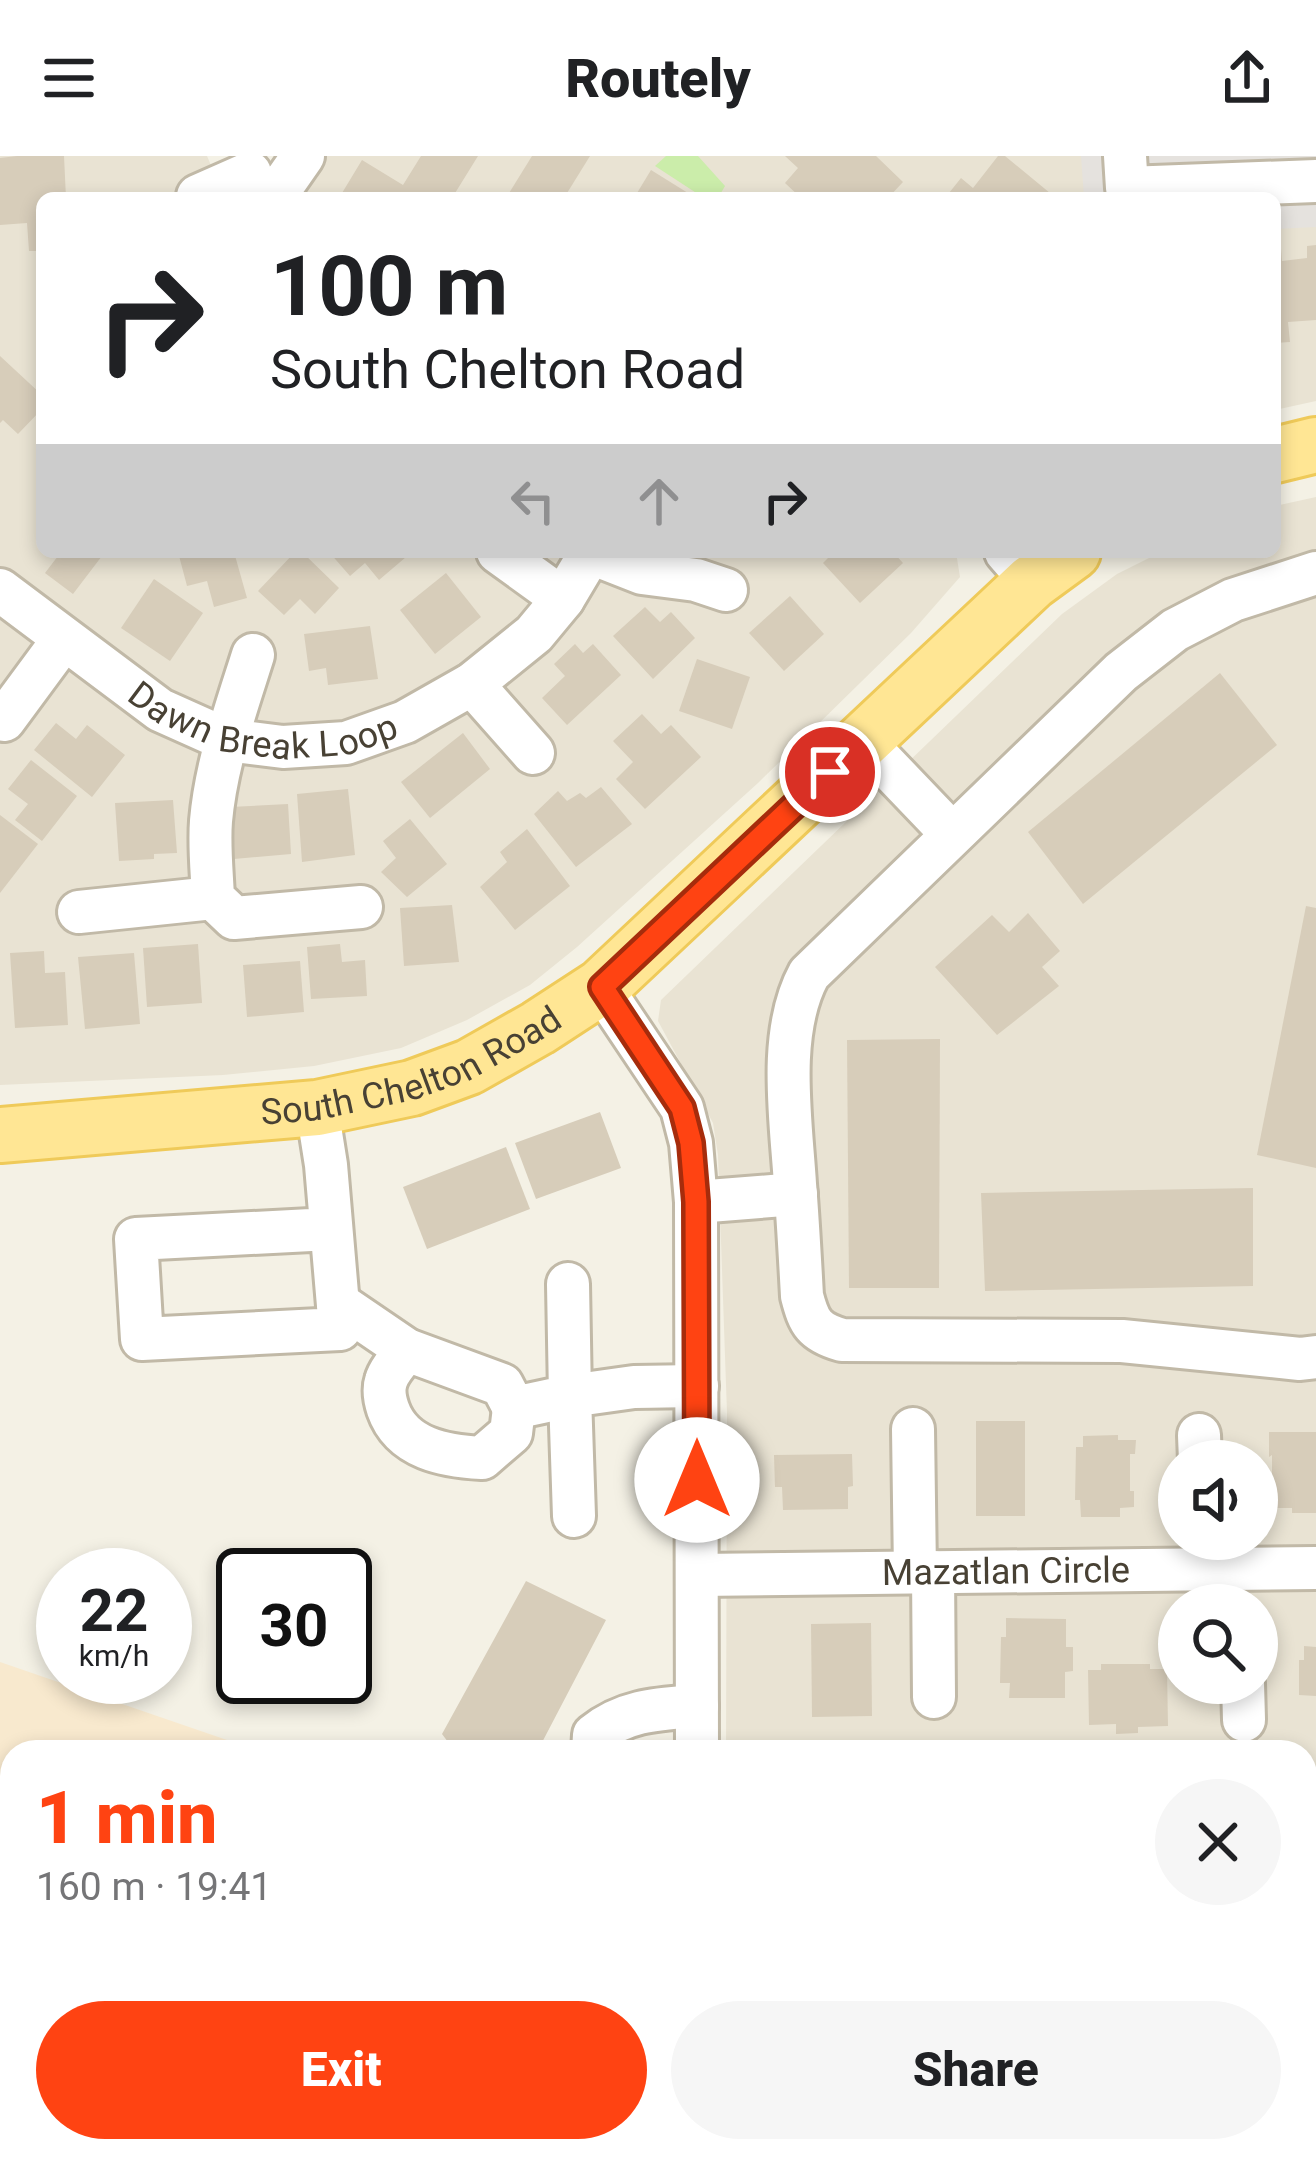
<!DOCTYPE html>
<meta charset="utf-8">
<style>
:root{--surface:#fff;--page:#f6f6f6;--text:#202124;--muted:#757577;--accent:#ff4312}
body{margin:0;font-family:Roboto,sans-serif;background:var(--page);color:var(--text);height:100vh;display:flex;flex-direction:column;font-size:45px;white-space:nowrap}
*{box-sizing:border-box;margin:0}
p{font-size:39px;color:var(--muted)}
.icon{flex:none;width:66px;height:66px;fill:none;stroke:currentColor;stroke-width:2;stroke-linecap:round;stroke-linejoin:round}
.map{position:relative;flex:1;overflow:hidden}
.details{position:absolute;left:0px;top:1584px;width:1317px;height:423px;display:flex;flex-direction:column;background:var(--surface);border-radius:36px 36px 0 0;box-shadow:0 6px 18px #0003}
.details>*{flex:none}
.banner{position:absolute;left:36px;top:36px;width:1245px;height:366px;border-radius:18px;box-shadow:0 6px 18px #0003;background:#fff;color:var(--text);overflow:hidden}
.tools{position:absolute;left:1158px;top:1284px;display:grid;gap:24px}
.tools a{display:grid;place-items:center;width:120px;height:120px;border-radius:50%;background:var(--surface);box-shadow:0 6px 18px #0003;font-size:60px}
.speed{position:absolute;left:36px;top:1392px;display:flex;gap:24px;font-size:60px;font-weight:700;text-align:center}
.speed>*{display:grid;place-content:center;width:156px;height:156px;border-radius:50%;background:var(--surface);box-shadow:0 6px 18px #0003;line-height:1}
.speed small{font-size:30px;font-weight:400}
.speed .limit{border:6px solid #111;border-radius:18px;background:#fff;color:#111}
.pin{position:absolute;display:grid;place-items:center;width:102px;height:102px;color:#fff;margin:-51px;border:6px solid #fff;border-radius:50%;box-shadow:0 3px 12px #0007}
.me{position:absolute;width:132px;margin:-66px;rotate:0deg;stroke-linejoin:round;filter:drop-shadow(0 0 9px #0008)}
.turn{display:flex;align-items:center;gap:42px;height:252px;padding:0 36px;font-size:54px}
.turn .icon{width:156px;height:156px;stroke-width:2.5}
.turn b{display:block;font-size:84px;line-height:102px}
.lanes{display:flex;align-items:center;height:114px;padding:0 36px;background:#0003;justify-content:center;gap:60px;direction:ltr}
.lanes .off{opacity:.35}
.round{display:grid;place-items:center;flex:none;width:126px;height:126px;border-radius:63px;background:var(--page)}
.overview{display:flex;align-items:center;justify-content:space-between;height:204px;padding:0 36px}
h1{font-size:72px;font-weight:800;line-height:90px;color:var(--accent)}
.primary-button{display:flex;gap:24px;margin-top:auto;padding:24px 36px}
.primary-button a{flex:1;height:138px;border-radius:72px;background:var(--accent);color:#fff;font-size:48px;font-weight:800;line-height:138px;text-align:center}
.primary-button a+a{background:var(--page);color:var(--text)}
header{display:flex;justify-content:space-between;align-items:center;height:156px;padding:0 36px;background:var(--surface);font-size:54px;font-weight:800}
.map>svg:first-child{display:block}
.residential{fill:#e9e3d3;fill-rule:evenodd}
.commercial{fill:#f8e9ce}
.green{fill:#cbedaa}
.parking{fill:#e5e2de}
.building{fill:#d7cdba}
.lines{fill:none;stroke-linecap:round;stroke-linejoin:round}
.minor-casing{stroke:#c1b9a7;stroke-width:48}
.major-casing{stroke:#efca59;stroke-width:60}
.minor{stroke:#fff;stroke-width:42}
.major{stroke:#ffe694;stroke-width:54}
.route-casing{stroke:#a62c0c;stroke-width:30}
.route{stroke:#ff4312;stroke-width:21}
.labels{text-anchor:middle;dominant-baseline:central;stroke-width:9;stroke-linejoin:round;paint-order:stroke}
.street-label{font-size:36px;fill:#484134;stroke:#fff}
</style>
<header><svg class="icon" aria-label="menu" viewBox="0 0 24 24"><path d="M4 6h16M4 12h16M4 18h16"/></svg>Routely<svg class="icon" aria-label="share" viewBox="0 0 24 24"><path d="M12 15V3M7 8l5-5 5 5M5 13v7h14v-7"/></svg></header>
<div class="map">
<svg width="1316" height="2005" viewBox="0 0 1316 2005">
<rect width="100%" height="100%" fill="#f4f1e5"/>
<g class="residential">
<polygon points="0,0 207,0 225,42 42,42 42,396 956,396 960,421 911,477 758,627 577,791 530,829 467,864 401,892 314,910 223,919 0,929"/>
<polygon points="278,0 1316,0 1316,245 1275,254 1275,42 305,42 294,29"/>
<path d="M 1316,341 L 1316,2005 L 725,2005 L 725,1995 L 1305,1995 L 1305,1596 L 726,1596 L 727,1257 L 718,999 L 713,967 L 658,865 L 661,844 L 1062,458 L 1117,418 L 1161,396 L 1275,396 L 1275,350 ZM 1179,1305 L 1257,1305 L 1257,1383 L 1179,1383 ZM 1179,1449 L 1257,1449 L 1257,1527 L 1179,1527 Z"/>
</g>
<polygon class="commercial" points="0,1506 262,1596 12,1596 12,1995 333,1995 333,2005 0,2005"/>
<polygon class="green" points="666,0 698,0 725,30 718,42 704,42 655,10"/>
<polygon class="parking" points="1081,0 1316,0 1316,71 1275,73 1275,42 1084,42"/>
<g class="building">
<polygon points="17,0 64,0 66,42 42,42 42,95 29,95 27,67 0,69 0,2"/>
<polygon points="421,0 478,0 452,42 339,42 362,4 403,29"/>
<polygon points="532,0 590,0 564,42 506,42"/>
<polygon points="785,0 876,0 903,26 888,42 801,42 785,27 798,12"/>
<polygon points="998,0 1005,0 1056,42 945,42 961,22 973,32"/>
<polygon points="651,14 696,42 634,42"/>
<polygon points="1316,89 1316,164 1288,166 1290,186 1275,187 1275,93 1281,93 1282,105 1307,102 1307,90"/>
<polygon points="0,200 42,239 42,253 18,278 3,264 0,267"/>
<polygon points="52,396 105,396 73,438 45,417 58,400"/>
<polygon points="178,396 234,396 247,442 214,451 207,425 187,430"/>
<polygon points="295,396 302,396 339,432 315,458 300,443 284,459 258,435"/>
<polygon points="329,396 402,396 406,401 379,424 365,407 350,420"/>
<polygon points="834,396 893,396 903,407 860,447 823,407"/>
<polygon points="446,417 481,461 435,498 400,454"/>
<polygon points="154,423 203,457 170,505 121,472"/>
<polygon points="790,440 824,478 784,515 749,477"/>
<polygon points="645,451 660,466 671,456 695,482 653,523 613,480"/>
<polygon points="370,470 378,523 328,529 326,512 309,515 304,478"/>
<polygon points="575,488 583,497 593,488 621,519 567,569 542,542 565,520 554,508"/>
<polygon points="697,503 750,521 732,573 679,555"/>
<polygon points="1220,517 1277,589 1083,748 1028,676"/>
<polygon points="642,558 661,578 671,569 701,601 645,653 616,623 633,606 613,585"/>
<polygon points="56,567 76,583 87,569 125,599 92,641 34,594"/>
<polygon points="463,577 490,613 430,662 401,626"/>
<polygon points="31,604 77,640 42,685 15,664 28,648 8,633"/>
<polygon points="601,631 632,668 576,711 534,658 558,635 567,645 580,637 586,642"/>
<polygon points="348,633 355,699 302,706 297,638"/>
<polygon points="173,644 177,697 154,698 154,703 119,705 115,647"/>
<polygon points="288,648 291,698 234,703 230,651"/>
<polygon points="0,659 38,688 0,737"/>
<polygon points="410,663 447,708 407,741 381,716 396,702 383,685"/>
<polygon points="527,673 570,730 515,774 480,731 507,706 500,696"/>
<polygon points="452,749 459,806 404,810 400,752"/>
<polygon points="1306,750 1316,752 1316,1012 1257,999"/>
<polygon points="1028,757 1060,795 1042,811 1059,830 997,879 935,811 992,759 1009,776"/>
<polygon points="198,788 202,847 147,851 143,792"/>
<polygon points="340,788 342,806 365,804 367,840 311,843 307,791"/>
<polygon points="44,795 45,817 65,816 68,869 15,872 10,797"/>
<polygon points="134,797 140,868 85,873 78,801"/>
<polygon points="300,805 304,856 247,861 243,809"/>
<polygon points="940,883 939,1132 849,1132 847,884"/>
<polygon points="600,956 621,1012 536,1043 515,987"/>
<polygon points="506,991 530,1053 427,1093 403,1031"/>
<polygon points="1253,1032 1253,1130 985,1135 981,1037"/>
<rect x="976" y="1265" width="49" height="95"/>
<polygon points="1269,1276 1316,1276 1316,1357 1292,1357 1292,1352 1268,1352 1268,1334 1272,1334 1272,1299 1269,1301"/>
<polygon points="1118,1279 1118,1284 1136,1284 1135,1298 1130,1298 1130,1335 1134,1335 1134,1351 1120,1352 1120,1361 1081,1361 1080,1344 1075,1344 1076,1291 1083,1291 1083,1280"/>
<polygon points="852,1298 853,1330 848,1331 848,1353 783,1354 782,1331 775,1331 774,1299"/>
<polygon points="526,1425 606,1464 537,1596 442,1596 448,1586 442,1578"/>
<polygon points="1006,1462 1066,1463 1066,1491 1073,1491 1073,1515 1065,1516 1065,1542 1009,1542 1010,1527 1000,1527 1001,1481 1006,1481"/>
<polygon points="871,1467 872,1560 812,1561 811,1468"/>
<polygon points="1304,1490 1316,1491 1316,1540 1299,1539 1299,1504 1304,1504"/>
<polygon points="1101,1508 1150,1508 1150,1513 1167,1513 1168,1570 1138,1571 1138,1577 1116,1578 1116,1568 1089,1569 1088,1514 1101,1514"/>
<rect x="1305" y="1625" width="11" height="72"/>
<rect x="0" y="1649" width="12" height="88"/>
<rect x="0" y="1780" width="12" height="47"/>
<rect x="1305" y="1810" width="11" height="79"/>
<rect x="0" y="1866" width="12" height="38"/>
<rect x="3" y="1946" width="9" height="48"/>
<rect x="442" y="1995" width="183" height="10"/>
</g>
<g class="lines">
<defs>
<g id="minor">
<polyline points="1125,0 1127,32 1316,25"/>
<polyline points="198,40 250,17"/>
<polyline points="268,42 287,23 303,0"/>
<polyline points="498,396 563,443"/>
<polyline points="1006,396 1032,426"/>
<polyline points="591,397 642,417 696,424 726,434"/>
<path d="M 1316,417 L 1233,444 L 1175,474 L 1121,516 L 809,818 C 777,877 791,963 795,1028 C 798,1065 800,1103 802,1140 C 809,1167 814,1176 842,1184 L 1122,1185 L 1300,1203 L 1316,1201"/>
<path id="s1" d="M 0,434 L 160,554 L 227,584 L 283,591 L 346,587 L 405,566 L 472,528 L 534,478 L 563,443 L 591,396"/>
<path d="M 253,499 C 236,553 216,608 211,665 C 209,690 212,717 213,742 L 234,762 L 361,751"/>
<polyline points="472,528 533,597"/>
<polyline points="4,564 63,484"/>
<polyline points="863,585 952,678"/>
<polyline points="79,756 213,742"/>
<polyline points="601,831 682,952 691,987 696,1046 697,1596"/>
<polyline points="317,952 326,1009 340,1173 142,1183 136,1083 330,1073"/>
<polyline points="696,1046 796,1038"/>
<polyline points="338,1147 407,1194 502,1229 514,1252 570,1240 568,1128"/>
<path d="M 407,1194 C 400,1203 389,1214 386,1225 C 383,1234 385,1244 388,1253 C 402,1293 445,1300 482,1302 L 511,1277 L 514,1252"/>
<polyline points="913,1273 915,1416"/>
<polyline points="1199,1279 1200,1305"/>
<polyline points="574,1360 570,1240 634,1231 697,1230"/>
<polyline points="933,1416 934,1541"/>
<path id="s2" d="M 697,1419 L 1316,1412"/>
<polyline points="1243,1527 1244,1564"/>
<path d="M 593,1596 L 594,1579 C 625,1554 658,1553 697,1550"/>
<polyline points="1305,1754 1316,1754"/>
<polyline points="1305,1981 1316,1981"/>
<polyline points="387,1995 387,2005"/>
<polyline points="700,1995 700,2005"/>
<polyline points="1085,1995 1085,2005"/>
</g>
<g id="major">
<polyline points="1275,299 1316,289"/>
<path id="s3" d="M 0,979 L 317,952 L 412,932 L 469,911 L 538,872 L 601,831 L 1032,426 L 1073,396"/>
</g>
</defs>
<use href="#minor" class="minor-casing"/>
<use href="#major" class="major-casing"/>
<use href="#minor" class="minor"/>
<use href="#major" class="major"/>
</g>
<g class="lines">
<defs>
<polyline id="route" points="697,1324 696,1046 691,987 682,952 602,831 830,616"/>
</defs>
<use href="#route" class="route-casing"/>
<use href="#route" class="route"/>
</g>
<g class="labels">
<g class="street-label">
<text stroke="none"><textPath href="#s1" startOffset="306">Dawn Break Loop</textPath></text>
<text stroke="none"><textPath href="#s3" startOffset="420">South Chelton Road</textPath></text>
<text stroke="none"><textPath href="#s2" startOffset="309">Mazatlan Circle</textPath></text>
</g>
</g>
</svg>
<div class="tools">
<a><svg class="icon" aria-label="sound" viewBox="0 0 24 24"><path d="M4 9h4l5-4v14l-5-4H4zM17 9q2 3 0 6"/></svg></a>
<a><svg class="icon" aria-label="search" viewBox="0 0 24 24"><circle cx="10" cy="10" r="6"/><path d="M15 15l6 6"/></svg></a>
</div>
<div class="speed"><div>22<small>km/h</small></div><div class="limit">30</div></div>
<div class="pin" style="left:830px;top:616px;background:#d93025"><svg class="icon" aria-label="arrive" viewBox="0 0 24 24"><path d="M6 21V4h12l-3 4 3 4H6"/></svg></div>
<svg class="me" style="left:697px;top:1324px" viewBox="-20 -20 40 40"><circle r="19" fill="#fff"/><path d="M0-13L10 11 0 6-10 11z" fill="#ff4312"/></svg>
<div class="banner">
<div class="turn"><svg class="icon" aria-label="right" viewBox="0 0 24 24"><path d="M7 20v-9h11M14 6l5 5-5 5"/></svg><div><b>100 m</b>South Chelton Road</div></div>
<div class="lanes"><svg class="icon off" aria-label="left" viewBox="0 0 24 24"><path d="M17 20v-9H6M10 6l-5 5 5 5"/></svg><svg class="icon off" aria-label="ahead" viewBox="0 0 24 24"><path d="M12 20V5M6 11l6-6 6 6"/></svg><svg class="icon" aria-label="right" viewBox="0 0 24 24"><path d="M7 20v-9h11M14 6l5 5-5 5"/></svg></div>
</div>
<section class="details">
<div class="overview"><div><h1>1 min</h1><p>160 m · 19:41</p></div><a class="round"><svg class="icon" aria-label="close" viewBox="0 0 24 24"><path d="M6 6l12 12M18 6L6 18"/></svg></a></div>
<div class="primary-button"><a>Exit</a><a>Share</a></div>
</section>
</div>
